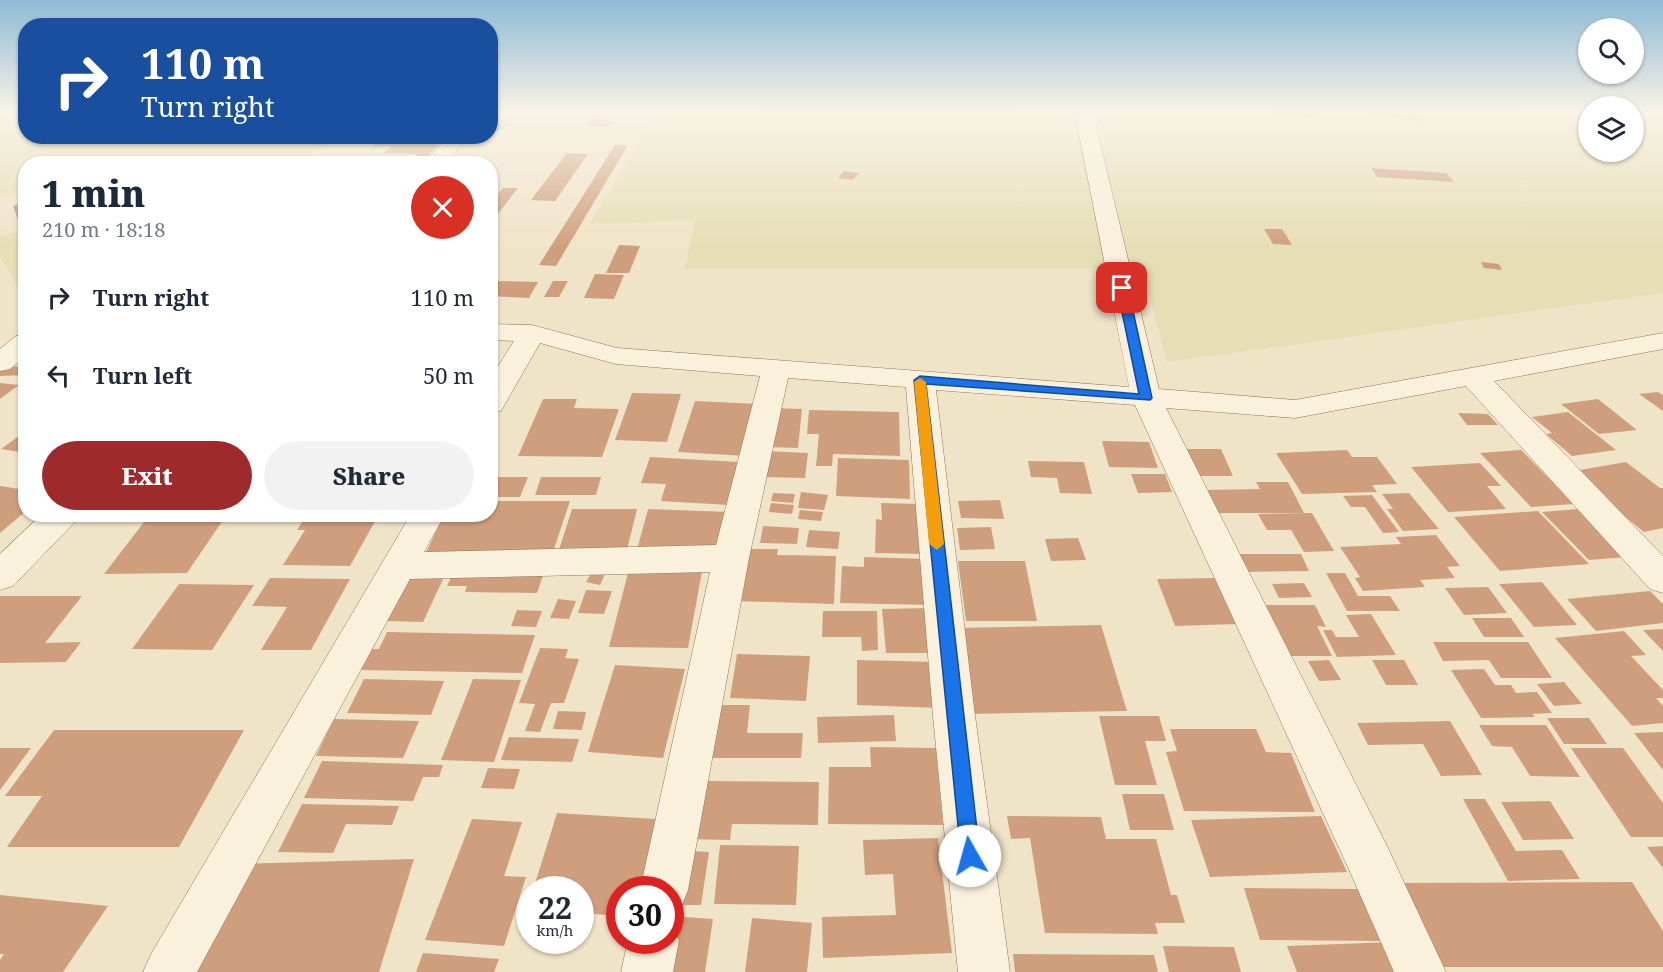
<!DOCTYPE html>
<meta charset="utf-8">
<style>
:root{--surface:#fff;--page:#f2f2f3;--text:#1f2937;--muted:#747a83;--accent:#9e2a2b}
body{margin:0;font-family:"Noto Serif",serif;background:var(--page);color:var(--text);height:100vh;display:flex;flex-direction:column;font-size:22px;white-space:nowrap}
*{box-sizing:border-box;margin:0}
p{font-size:20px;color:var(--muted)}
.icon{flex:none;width:33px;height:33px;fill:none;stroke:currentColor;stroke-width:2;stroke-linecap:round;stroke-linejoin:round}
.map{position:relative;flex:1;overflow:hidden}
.details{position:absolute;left:18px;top:156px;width:480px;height:366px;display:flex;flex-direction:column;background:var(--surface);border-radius:24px;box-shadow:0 2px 4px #0004}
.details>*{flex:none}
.hud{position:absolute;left:18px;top:18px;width:480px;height:126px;border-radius:24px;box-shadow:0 2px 4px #0004;background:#1a4fa0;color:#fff;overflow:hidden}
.buttons{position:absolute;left:1578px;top:18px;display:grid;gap:12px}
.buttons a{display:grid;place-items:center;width:66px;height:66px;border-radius:50%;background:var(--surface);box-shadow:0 2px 4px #0004;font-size:30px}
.speed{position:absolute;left:516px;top:876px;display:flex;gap:12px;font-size:30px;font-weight:700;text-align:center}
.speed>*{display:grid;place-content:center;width:78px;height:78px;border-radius:50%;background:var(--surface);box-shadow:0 2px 4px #0004;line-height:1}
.speed small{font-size:15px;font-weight:400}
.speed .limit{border:9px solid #d22;background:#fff;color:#111}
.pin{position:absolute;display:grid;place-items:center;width:51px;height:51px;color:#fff;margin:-26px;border-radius:12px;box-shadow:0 3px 9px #0006}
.me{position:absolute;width:66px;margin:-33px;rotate:353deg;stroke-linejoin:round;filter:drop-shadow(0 0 4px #0008)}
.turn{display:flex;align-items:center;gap:21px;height:126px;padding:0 24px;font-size:27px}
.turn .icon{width:78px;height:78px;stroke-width:2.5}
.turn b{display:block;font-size:42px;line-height:51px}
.round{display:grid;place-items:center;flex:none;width:63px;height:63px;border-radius:32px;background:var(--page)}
.overview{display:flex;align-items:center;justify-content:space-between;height:102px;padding:0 24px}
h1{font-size:36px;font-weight:800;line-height:45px}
.primary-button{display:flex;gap:12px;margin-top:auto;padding:12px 24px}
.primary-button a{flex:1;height:69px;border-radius:36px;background:var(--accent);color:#fff;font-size:24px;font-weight:800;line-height:69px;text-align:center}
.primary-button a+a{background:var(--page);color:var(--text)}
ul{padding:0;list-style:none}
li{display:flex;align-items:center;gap:18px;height:78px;padding:0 24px}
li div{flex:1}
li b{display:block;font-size:22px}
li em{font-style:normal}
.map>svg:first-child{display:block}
.farmland{fill:#e6deb5}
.building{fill:#cf9f7d}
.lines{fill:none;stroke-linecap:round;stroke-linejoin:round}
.street-casing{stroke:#8d765c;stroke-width:1}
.street{fill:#faf1dc;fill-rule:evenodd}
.route{fill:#1a73e8;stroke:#114b97;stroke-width:1.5}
.slow{fill:#f59e0b}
</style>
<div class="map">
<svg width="1663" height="972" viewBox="0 0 1663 972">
<rect width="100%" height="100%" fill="#f0e4c8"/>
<g class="farmland">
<polygon points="0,113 25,113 26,136 336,137 304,163 26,164 25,192 0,198"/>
<polygon points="657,113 1588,113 1588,152 1634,152 1634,113 1663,113 1663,293 1167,362 1142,269 685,269 695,220 590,224"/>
<polygon points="25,229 26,229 25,297 0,257 0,237"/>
</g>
<g class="building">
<polygon points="1276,113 1315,113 1316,119 1276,114"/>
<polygon points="1366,113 1422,113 1423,122 1366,114"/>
<polygon points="593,119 614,122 607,127 586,125"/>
<polygon points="492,123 509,124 500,131 490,130"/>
<polygon points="446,136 420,164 408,164 418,154 384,153 391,146 373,146 380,139 417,140 421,137"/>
<polygon points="615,145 628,145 556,266 539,265"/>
<polygon points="567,153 588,154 555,201 531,200"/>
<polygon points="1371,168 1446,173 1454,182 1377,177"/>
<polygon points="844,171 859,173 853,180 838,178"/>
<polygon points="503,188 518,188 490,224 490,204"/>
<polygon points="26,201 26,218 18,220 13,206"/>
<polygon points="1264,229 1282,229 1292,245 1273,244"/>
<polygon points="619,245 640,246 629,273 606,273"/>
<polygon points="1481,262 1499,264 1502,270 1484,268"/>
<polygon points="595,274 624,275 614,299 584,298"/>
<polygon points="495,281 538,282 529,298 490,296 490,287"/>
<polygon points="553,281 568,281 559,297 544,297"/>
<polygon points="5,366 26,367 26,375 0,376 0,371"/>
<polygon points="0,383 19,385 0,399"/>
<polygon points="1658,392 1663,395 1663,411 1639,394"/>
<polygon points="632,393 681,394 667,442 615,440"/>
<polygon points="543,399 577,399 574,408 619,409 602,457 518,456"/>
<polygon points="1598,399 1637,430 1599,434 1561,404"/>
<polygon points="695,401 759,404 747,456 678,452"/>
<polygon points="773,408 802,409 798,448 767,447"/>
<polygon points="809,410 899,412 900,456 833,454 832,466 816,466 819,434 807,434"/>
<polygon points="1568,412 1616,450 1572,456 1546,434 1552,433 1532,417"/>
<polygon points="1458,413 1488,414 1498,425 1467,425"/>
<polygon points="26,431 26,453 1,449"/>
<polygon points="1102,441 1149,442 1158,468 1109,467"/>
<polygon points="1182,449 1221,449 1233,476 1194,476"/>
<polygon points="1347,450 1352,457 1377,457 1397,484 1372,485 1377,492 1302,494 1276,453"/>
<polygon points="1521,450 1574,504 1531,507 1480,453"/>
<polygon points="764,451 808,453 805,478 760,477"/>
<polygon points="650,457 739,462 729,505 661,501 666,484 641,483"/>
<polygon points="838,458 909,460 910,499 836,496"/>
<polygon points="1028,461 1084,462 1092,494 1060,493 1057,478 1031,477"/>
<polygon points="1626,462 1660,488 1663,488 1663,528 1644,532 1603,499 1607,498 1574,471"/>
<polygon points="1480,463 1501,486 1487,486 1506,509 1448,512 1411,467"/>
<polygon points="1131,474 1165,474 1172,492 1138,493"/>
<polygon points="490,477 528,477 520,497 490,497"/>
<polygon points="541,477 601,477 596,495 535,495"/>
<polygon points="1256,482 1288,482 1304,513 1214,513 1204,490 1260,489"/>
<polygon points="0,486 26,490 26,511 0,533"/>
<polygon points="801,492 828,495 824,510 798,508"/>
<polygon points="773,493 795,494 793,503 771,501"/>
<polygon points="1409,493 1439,529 1403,531 1387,509 1393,509 1382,494"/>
<polygon points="1372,495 1399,532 1383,533 1365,507 1351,507 1343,496"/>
<polygon points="1000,500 1004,519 961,518 958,501"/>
<polygon points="490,501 570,501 552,555 425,555 444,514 490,514"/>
<polygon points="771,503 794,505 792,514 769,512"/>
<polygon points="881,503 921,504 923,554 875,553 876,519 882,520"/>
<polygon points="572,509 637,509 626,554 558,553"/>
<polygon points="648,509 730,512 722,553 637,550"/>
<polygon points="1578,509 1627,557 1589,560 1542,512"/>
<polygon points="800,510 823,512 821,521 798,519"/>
<polygon points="1538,511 1589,564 1500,571 1454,517"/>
<polygon points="1312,513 1334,551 1304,552 1291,530 1267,530 1258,514"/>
<polygon points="307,514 379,514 350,566 283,565 305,530 297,530"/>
<polygon points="223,520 187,573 104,574 145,521"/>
<polygon points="763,526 799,528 797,544 760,543"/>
<polygon points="991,527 995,549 960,550 957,528"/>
<polygon points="809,530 840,532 838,549 806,547"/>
<polygon points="1436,535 1460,566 1447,567 1455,578 1420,580 1425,587 1363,591 1355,578 1360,577 1340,547 1401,544 1396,537"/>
<polygon points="1078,538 1086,560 1051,561 1045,539"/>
<polygon points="743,549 778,549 777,555 836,556 834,604 735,601"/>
<polygon points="1237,554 1301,554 1309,571 1245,572"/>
<polygon points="864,557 928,559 930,605 840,603 842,566 864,567"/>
<polygon points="958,561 1025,561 1037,621 966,621"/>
<polygon points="630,565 703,566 688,648 609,647"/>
<polygon points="545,570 537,593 465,592 467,586 447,586 453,573"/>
<polygon points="593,570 606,572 600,585 586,582"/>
<polygon points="1326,573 1345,573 1358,596 1390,596 1400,611 1347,611"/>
<polygon points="408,574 445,575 423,622 385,621"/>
<polygon points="270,578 350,579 311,650 261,650 287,607 252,606"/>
<polygon points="1217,578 1238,624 1175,626 1157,579"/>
<polygon points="1542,582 1577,625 1534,627 1499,584"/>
<polygon points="1304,583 1312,597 1279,598 1272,584"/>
<polygon points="179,584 254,585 212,650 132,649"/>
<polygon points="1488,587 1507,613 1464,615 1445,588"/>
<polygon points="586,590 612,591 604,614 578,613"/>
<polygon points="1650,591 1663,604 1663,623 1596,631 1567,599"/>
<polygon points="0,596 82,596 45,643 81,642 66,662 0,663"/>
<polygon points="558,599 576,601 569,619 550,618"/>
<polygon points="1262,605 1315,605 1326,627 1317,626 1332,656 1284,656"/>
<polygon points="928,608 934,653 886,653 882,609"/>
<polygon points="517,610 542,611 536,627 511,626"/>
<polygon points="823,611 877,611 878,650 862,651 861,637 822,637"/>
<polygon points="1371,614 1396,655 1337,657 1323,630 1332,630 1336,637 1359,637 1346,615"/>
<polygon points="1472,618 1511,618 1524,637 1484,637"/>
<polygon points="1101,625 1127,711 970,714 957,628"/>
<polygon points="1663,629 1663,651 1643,630"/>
<polygon points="1624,631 1646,655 1631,656 1663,690 1663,698 1656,698 1663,706 1663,723 1632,726 1555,638"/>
<polygon points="387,632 535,635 522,673 361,670 372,649 379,649"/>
<polygon points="1433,642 1528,642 1552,678 1501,678 1489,660 1443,661"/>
<polygon points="540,648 568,649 565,658 579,659 564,703 551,703 540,732 525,731 535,704 519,703"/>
<polygon points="737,654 810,656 806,701 730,698"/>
<polygon points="857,660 936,662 939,708 857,705"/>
<polygon points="1329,660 1341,680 1319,681 1308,661"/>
<polygon points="1372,660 1404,660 1418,685 1386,685"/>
<polygon points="615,665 685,669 663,758 588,752"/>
<polygon points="1484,669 1495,685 1511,685 1516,693 1537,692 1552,713 1532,714 1535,717 1481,718 1451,670"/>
<polygon points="364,679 444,681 431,715 347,713"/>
<polygon points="473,679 521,680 494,762 441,760"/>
<polygon points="1564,682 1582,704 1554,706 1537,684"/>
<polygon points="714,705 750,705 747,733 803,733 801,758 707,758"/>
<polygon points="558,711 586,712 582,730 553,729"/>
<polygon points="894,715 896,741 818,743 817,717"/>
<polygon points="1099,716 1159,716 1166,741 1145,741 1157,785 1115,785"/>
<polygon points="1547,718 1589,718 1607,744 1564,744"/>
<polygon points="334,719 419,721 403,758 316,756"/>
<polygon points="1450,721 1482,775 1441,776 1423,744 1368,745 1357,723"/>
<polygon points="1479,725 1546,725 1580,777 1530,776 1512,747 1492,746"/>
<polygon points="1170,729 1256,729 1266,752 1291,753 1315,812 1184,811 1166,752 1177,751"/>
<polygon points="54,730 244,730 179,847 7,847 42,796 5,796"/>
<polygon points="1663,732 1663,770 1634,733"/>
<polygon points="509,737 579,739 572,762 501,760"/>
<polygon points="870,747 936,748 943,825 828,824 829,767 871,767"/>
<polygon points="0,748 31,748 0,790"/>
<polygon points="1571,748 1623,748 1663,803 1663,837 1631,837"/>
<polygon points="322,761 443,765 439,777 423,777 413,801 304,798"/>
<polygon points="488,768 520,769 514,789 481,788"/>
<polygon points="702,781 819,782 818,825 732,824 730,840 684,839"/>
<polygon points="1122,794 1164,794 1174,830 1130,830"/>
<polygon points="1463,799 1485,799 1516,851 1562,850 1580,879 1508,881"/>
<polygon points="1550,801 1574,839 1523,840 1501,802"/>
<polygon points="302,804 399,806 392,825 346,824 333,853 278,852"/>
<polygon points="557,813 656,819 641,890 620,890 620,916 580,913 580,890 533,890"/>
<polygon points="1007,816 1101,817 1106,839 1156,839 1171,895 1177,895 1185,923 1155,923 1158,934 1045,933 1030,838 1011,839"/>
<polygon points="1321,816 1347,872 1210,877 1191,820"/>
<polygon points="472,819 522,822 504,876 526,877 504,946 425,940"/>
<polygon points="938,838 952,953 823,958 822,917 896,915 893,874 865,875 863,840"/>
<polygon points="720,845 799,846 796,905 714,904"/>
<polygon points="1663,846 1663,868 1647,847"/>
<polygon points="692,851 709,852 701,905 682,905"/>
<polygon points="414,859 379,972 188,972 238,864"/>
<polygon points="1632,882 1663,931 1663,967 1430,967 1392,883"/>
<polygon points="1244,888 1361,889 1384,941 1260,940"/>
<polygon points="0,895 108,906 63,972 0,972 0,960 4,954 0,954"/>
<polygon points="670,916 713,919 705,972 672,972"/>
<polygon points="752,918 812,923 807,972 745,972"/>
<polygon points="1392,942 1406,972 1297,972 1287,946"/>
<polygon points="1163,946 1234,947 1241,972 1169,972"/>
<polygon points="423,953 499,959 494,972 416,972"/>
<polygon points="1013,954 1154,955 1158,972 1015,972"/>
</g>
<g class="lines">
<defs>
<g id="street">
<polygon points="1075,113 1093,113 1159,389 1295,400 1663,333 1663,349 1494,381 1663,556 1663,593 1650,589 1466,386 1295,418 1166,408 1385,842 1446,972 1394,972 1351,874 1135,405 936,390 975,716 1010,972 958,972 933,716 906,387 788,378 749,558 688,890 681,907 670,912 670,890 640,890 710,572 410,579 197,972 143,972 151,954 411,514 445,514 424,552 716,545 760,376 616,364 540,343 501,411 490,414 490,379 514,341 490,340 490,324 532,325 617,348 1129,387"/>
<polygon points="449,136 469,136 444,164 422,164"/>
<polygon points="26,334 26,356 10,369 0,371 0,349 16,336"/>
<polygon points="42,514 80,514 75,522 13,586 0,590 0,554"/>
<polygon points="670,921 679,940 673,972 621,972 628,940 670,940"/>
</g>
</defs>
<use href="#street" class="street-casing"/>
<use href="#street" class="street"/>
</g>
<linearGradient id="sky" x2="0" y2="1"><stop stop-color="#8fbad6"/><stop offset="0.45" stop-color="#f8f3e6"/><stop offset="1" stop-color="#f8f3e6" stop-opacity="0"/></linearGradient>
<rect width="1663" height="249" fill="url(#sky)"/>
<polygon class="route" points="1122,285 1128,288 1152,398 1150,400 926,384 980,856 977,862 970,865 964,862 961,856 914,380 920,376 1139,394 1117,288"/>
<polygon class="slow" points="920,378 926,382 944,544 937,550 929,544 914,382"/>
</svg>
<div class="buttons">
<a><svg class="icon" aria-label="search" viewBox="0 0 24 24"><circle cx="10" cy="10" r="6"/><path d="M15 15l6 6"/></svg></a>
<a><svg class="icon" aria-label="layers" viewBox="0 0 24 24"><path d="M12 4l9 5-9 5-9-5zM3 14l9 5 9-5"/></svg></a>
</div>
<div class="speed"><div>22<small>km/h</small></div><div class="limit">30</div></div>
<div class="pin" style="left:1122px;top:288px;background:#d93025"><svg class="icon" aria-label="arrive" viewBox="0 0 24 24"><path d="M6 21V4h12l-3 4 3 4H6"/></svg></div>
<svg class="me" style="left:970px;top:856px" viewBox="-20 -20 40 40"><circle r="19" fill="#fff"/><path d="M0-13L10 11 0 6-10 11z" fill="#1a73e8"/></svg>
<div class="hud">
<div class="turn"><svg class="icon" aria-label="right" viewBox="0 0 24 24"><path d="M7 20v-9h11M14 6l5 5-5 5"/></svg><div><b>110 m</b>Turn right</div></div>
</div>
<section class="details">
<div class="overview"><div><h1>1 min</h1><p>210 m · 18:18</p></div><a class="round" style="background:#d93025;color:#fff"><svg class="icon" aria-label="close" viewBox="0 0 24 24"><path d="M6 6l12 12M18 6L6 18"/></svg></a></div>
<ul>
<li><svg class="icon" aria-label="right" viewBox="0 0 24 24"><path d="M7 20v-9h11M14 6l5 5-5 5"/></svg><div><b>Turn right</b></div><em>110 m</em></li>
<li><svg class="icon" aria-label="left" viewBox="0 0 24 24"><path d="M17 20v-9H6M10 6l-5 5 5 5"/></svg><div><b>Turn left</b></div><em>50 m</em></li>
</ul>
<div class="primary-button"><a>Exit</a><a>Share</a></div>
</section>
</div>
